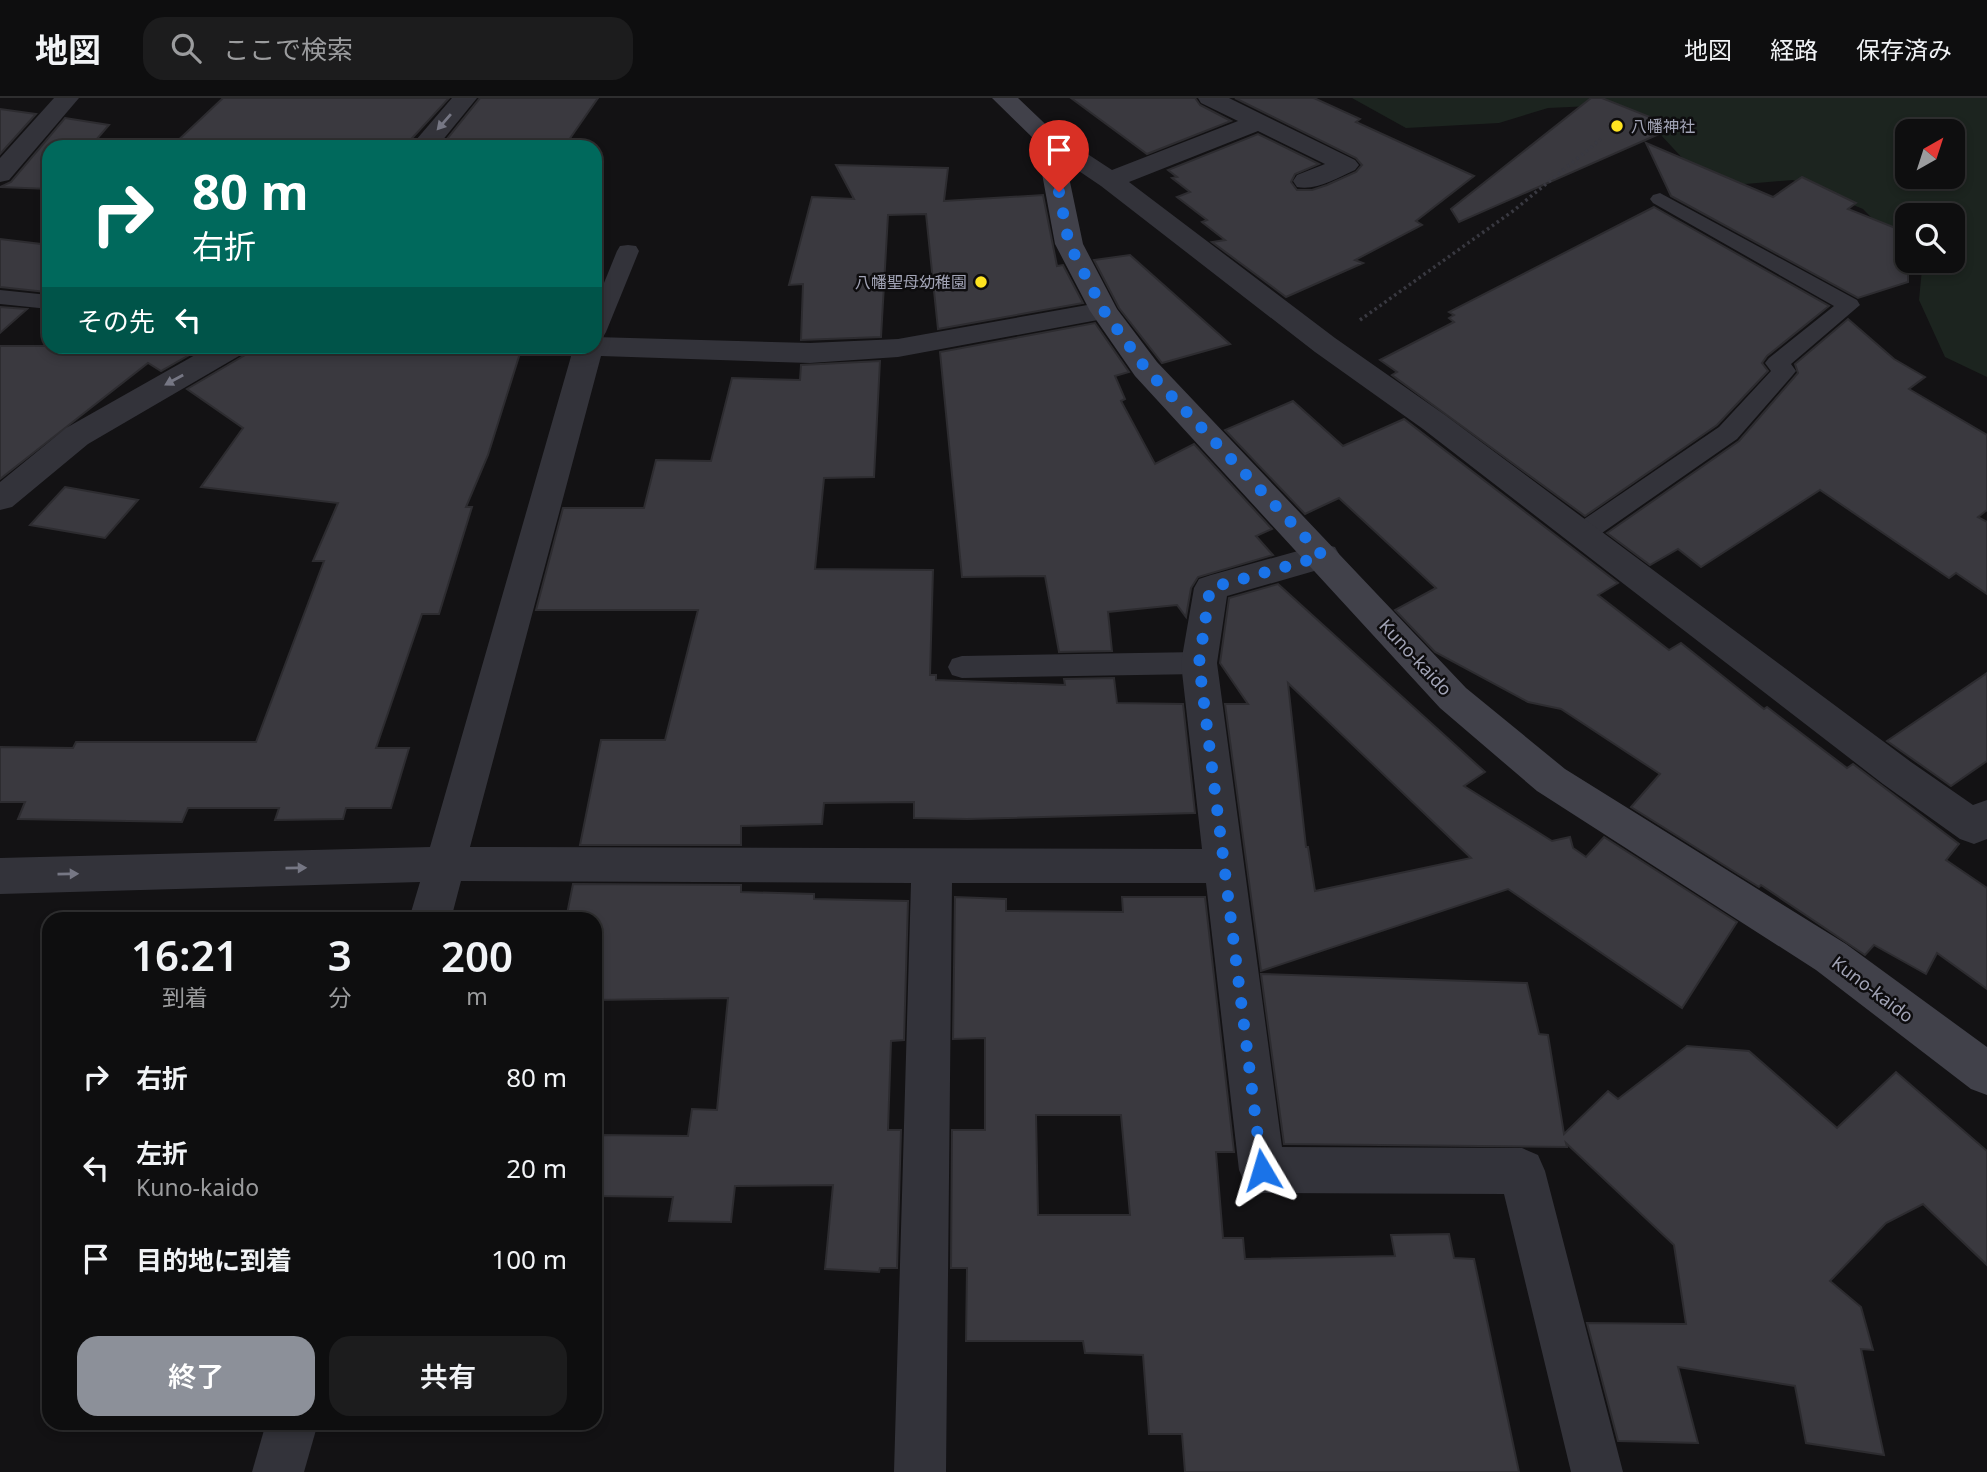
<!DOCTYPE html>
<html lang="ja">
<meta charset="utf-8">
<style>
:root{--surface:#0e0e0f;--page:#1c1c1d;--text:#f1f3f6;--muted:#9b9c9e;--line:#2e2e2f;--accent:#8c9099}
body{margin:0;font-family:"Noto Sans","Noto Sans JP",sans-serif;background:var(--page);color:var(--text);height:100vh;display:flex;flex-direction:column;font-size:26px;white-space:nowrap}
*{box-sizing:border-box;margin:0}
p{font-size:23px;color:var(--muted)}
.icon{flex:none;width:38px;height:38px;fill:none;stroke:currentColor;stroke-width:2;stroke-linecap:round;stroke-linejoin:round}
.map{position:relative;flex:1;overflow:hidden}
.details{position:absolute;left:42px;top:814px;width:560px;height:518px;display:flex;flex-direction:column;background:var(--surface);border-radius:21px;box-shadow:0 4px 10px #0003,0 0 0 2px var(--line)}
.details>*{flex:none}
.guide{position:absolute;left:42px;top:42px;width:560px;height:214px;border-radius:21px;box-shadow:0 4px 10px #0003,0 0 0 2px var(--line);background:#00695c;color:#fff;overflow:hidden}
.needle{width:46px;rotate:39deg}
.buttons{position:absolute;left:1895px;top:21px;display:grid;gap:14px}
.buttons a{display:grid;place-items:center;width:70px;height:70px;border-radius:14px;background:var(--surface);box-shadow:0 4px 10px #0003,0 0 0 2px var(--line);font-size:35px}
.pin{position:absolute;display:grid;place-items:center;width:60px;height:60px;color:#fff;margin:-72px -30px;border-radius:50% 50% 50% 0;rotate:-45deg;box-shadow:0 0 7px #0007}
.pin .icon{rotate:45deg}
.me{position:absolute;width:77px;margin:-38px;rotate:353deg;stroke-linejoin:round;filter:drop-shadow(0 0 5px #0008)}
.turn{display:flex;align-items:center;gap:24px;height:147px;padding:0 35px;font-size:32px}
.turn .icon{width:91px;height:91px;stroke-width:2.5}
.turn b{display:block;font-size:49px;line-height:60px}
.then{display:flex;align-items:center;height:66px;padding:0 35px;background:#0003;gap:14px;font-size:26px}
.eta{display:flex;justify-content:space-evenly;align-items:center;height:119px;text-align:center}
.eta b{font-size:42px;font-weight:600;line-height:49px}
.cta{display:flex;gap:14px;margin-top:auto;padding:14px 35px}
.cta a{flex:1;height:80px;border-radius:21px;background:var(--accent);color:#fff;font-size:28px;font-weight:600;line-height:80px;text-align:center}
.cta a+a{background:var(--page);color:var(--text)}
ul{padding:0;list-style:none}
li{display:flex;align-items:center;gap:21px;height:91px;padding:0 35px}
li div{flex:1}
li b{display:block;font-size:26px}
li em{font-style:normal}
header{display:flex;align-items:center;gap:42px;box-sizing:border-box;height:98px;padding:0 35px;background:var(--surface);border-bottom:2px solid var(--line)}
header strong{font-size:33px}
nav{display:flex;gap:38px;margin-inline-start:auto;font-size:24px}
.search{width:490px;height:63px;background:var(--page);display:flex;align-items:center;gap:18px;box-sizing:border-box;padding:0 24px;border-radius:21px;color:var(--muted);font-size:26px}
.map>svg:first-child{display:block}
.green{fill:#1c241f;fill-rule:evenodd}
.building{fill:#3a393f;stroke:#2d2c30;stroke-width:2;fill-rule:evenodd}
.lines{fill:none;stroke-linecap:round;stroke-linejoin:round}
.path{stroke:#393941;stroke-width:3.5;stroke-dasharray:2.5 3.5;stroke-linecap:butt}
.lane{fill:#33333a;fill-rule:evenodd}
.street{fill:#33333a;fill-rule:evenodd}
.secondary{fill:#41414a;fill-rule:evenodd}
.oneway{fill:#767784}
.route{stroke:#1a73e8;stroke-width:12;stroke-dasharray:0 21.6}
.poi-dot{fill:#ffe420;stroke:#0e0d0f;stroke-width:2.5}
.labels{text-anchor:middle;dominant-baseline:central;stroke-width:5;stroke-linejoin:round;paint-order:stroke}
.far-poi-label{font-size:16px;fill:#a2a4b6;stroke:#0e0d0f;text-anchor:start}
.street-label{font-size:18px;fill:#a2a4b6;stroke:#0e0d0f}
</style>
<header>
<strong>地図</strong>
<div class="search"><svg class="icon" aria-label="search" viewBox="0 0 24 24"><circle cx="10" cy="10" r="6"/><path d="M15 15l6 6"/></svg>ここで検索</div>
<nav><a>地図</a><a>経路</a><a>保存済み</a></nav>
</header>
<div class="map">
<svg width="1987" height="1374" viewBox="0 0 1987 1374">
<rect width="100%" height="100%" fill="#131214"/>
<path class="green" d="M 1352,0 L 1987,0 L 1987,279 L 1945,259 L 1919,202 L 1922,171 L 1915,163 L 1953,163 L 1953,117 L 1908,117 L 1907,156 L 1863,111 L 1793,82 L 1734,87 L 1685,63 L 1648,23 L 1613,7 L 1548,10 L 1499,25 L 1406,30 ZM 1908,33 L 1953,33 L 1953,79 L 1908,79 Z"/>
<g class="building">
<polygon points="223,0 449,0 404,49 171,49"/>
<polygon points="480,0 598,0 564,49 502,49 504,45 446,42"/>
<polygon points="1071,0 1195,0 1200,7 1231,23 1147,56"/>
<polygon points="1235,0 1314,0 1360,21 1356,24 1474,78 1416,123 1422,127 1355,162 1363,165 1286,199 1212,144 1225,142 1202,124 1207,122 1177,99 1190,94 1172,80 1177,79 1168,72 1258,36 1319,66 1295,76 1291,84 1297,92 1312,92 1327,87 1356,74 1362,67 1356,60"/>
<polygon points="1591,0 1602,0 1675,29 1459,124 1451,111"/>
<polygon points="0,11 36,16 0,56"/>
<polygon points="65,20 109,27 90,49 49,49 49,91 0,89 11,84"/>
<polygon points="1646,45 1773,99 1802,79 1856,105 1848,111 1908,135 1908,184 1858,200 1671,98"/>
<polygon points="836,67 948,70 944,103 1043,97 1057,168 1063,167 1083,205 938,231 926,116 888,117 881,239 801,242 803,186 789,187 812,99 854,101"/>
<polygon points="1654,109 1829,208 1767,258 1762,265 1768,273 1717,327 1585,418 1392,277 1397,274 1380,262 1454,224 1449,220 1454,217 1449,214"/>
<polygon points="0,141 49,147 49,192 46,194 0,189"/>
<polygon points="1130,157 1230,246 1162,265 1119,210 1094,162"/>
<polygon points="0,209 27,211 0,235"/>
<polygon points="1848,221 1894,261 1925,279 1909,291 1987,337 1987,412 1978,419 1987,424 1987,496 1956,475 1949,480 1820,392 1701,469 1678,451 1650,467 1607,435 1739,343 1798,275 1795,266"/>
<polygon points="1095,225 1129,274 1115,278 1125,301 1121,303 1155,366 1194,346 1272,431 1256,438 1273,457 1198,479 1191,490 1186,519 1177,507 1108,514 1112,553 1059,554 1045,478 962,479 940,254"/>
<polygon points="0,248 205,248 161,273 148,265 0,381"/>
<polygon points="250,248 480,249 479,252 521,252 488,357 466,409 472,409 439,516 422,516 376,650 409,650 391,710 346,710 343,721 275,722 279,710 188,710 182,724 18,721 25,704 0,704 0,649 73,650 76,644 256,644 324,463 313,463 338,405 201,389 243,330 187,291 245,257"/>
<polygon points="880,263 874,379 824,380 815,471 933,472 930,577 936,577 936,582 1065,587 1064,581 1114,580 1117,605 1183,606 1195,715 967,721 914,720 914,704 824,705 822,726 741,728 741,747 580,747 601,642 665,642 698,512 536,512 563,410 644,410 656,362 711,363 732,280 800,282 801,267"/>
<polygon points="1293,303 1343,348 1404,321 1618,485 1598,497 1669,552 1681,545 1764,611 1767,609 1847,670 1853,666 1959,746 1946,762 1987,790 1987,891 1937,855 1926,876 1874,847 1865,857 1761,787 1759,789 1631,709 1660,676 1561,611 1528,604 1435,554 1395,512 1436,490 1339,400 1305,416 1225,332"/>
<polygon points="65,389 138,402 105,440 30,427"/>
<path d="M 1278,486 L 1485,674 L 1464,688 L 1552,743 L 1570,739 L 1573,750 L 1586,759 L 1604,739 L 1737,824 L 1682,910 L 1508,791 L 1261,873 L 1225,606 L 1248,606 L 1220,565 L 1229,500 ZM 1288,585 L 1471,760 L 1315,793 L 1308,749 L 1306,749 Z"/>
<polygon points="1987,575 1987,663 1951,688 1887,643"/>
<polygon points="573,786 741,787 741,794 814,796 814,801 908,803 904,942 891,943 888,1032 901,1032 897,1170 880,1170 879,1174 825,1171 833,1087 735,1088 731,1124 669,1123 673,1099 595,1098 595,1044 598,1044 600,1037 688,1038 692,1011 717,1012 728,900 595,902 595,821 566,821"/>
<path d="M 955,799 L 1006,801 L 1006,813 L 1123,814 L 1122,799 L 1205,799 L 1234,1054 L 1216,1054 L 1223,1140 L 1243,1140 L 1245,1161 L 1395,1158 L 1391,1137 L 1449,1136 L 1454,1160 L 1474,1161 L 1519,1374 L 1185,1374 L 1182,1336 L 1149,1336 L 1143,1257 L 1085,1255 L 1083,1243 L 966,1243 L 967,1170 L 951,1170 L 952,1032 L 985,1032 L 985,940 L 953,941 ZM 1036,1017 L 1121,1017 L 1130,1117 L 1038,1117 Z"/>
<polygon points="1261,876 1527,885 1539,936 1548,937 1564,1036 1608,993 1618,1001 1687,948 1749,953 1837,1030 1896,974 1987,1053 1987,1167 1923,1106 1886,1125 1830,1183 1861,1209 1873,1252 1861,1251 1884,1357 1806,1345 1795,1288 1678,1269 1698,1345 1618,1343 1587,1225 1686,1226 1674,1147 1566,1045 1567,1049 1284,1046"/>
</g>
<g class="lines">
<polyline class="path" points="1360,222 1513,113 1601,41"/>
<g class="lane">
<polygon points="1660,95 1857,202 1860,207 1791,266 1796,273 1792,278 1737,341 1589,444 1580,446 1571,444 1567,437 1571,430 1719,329 1771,273 1765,265 1769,260 1834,208 1653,105 1650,101 1653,97"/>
<polygon points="628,147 636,148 639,153 606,234 603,239 595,241 595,207 617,153 620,148"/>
<polygon points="0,192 49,197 49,211 0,206"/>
<polygon points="1199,554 1209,557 1213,565 1209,573 1199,576 962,580 952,577 948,569 952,561 962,558"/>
</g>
<g class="street">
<polygon points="54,0 79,0 9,82 0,84 0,60"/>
<polygon points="452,0 477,0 437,49 410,49"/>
<path d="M 1198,0 L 1229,0 L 1355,62 L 1359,67 L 1355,72 C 1337,80 1316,93 1297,89 L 1293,83 L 1297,77 L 1325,66 L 1258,33 L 1129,84 L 1335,240 L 1445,317 L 1911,664 L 1973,707 L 1987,702 L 1987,741 L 1974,746 L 1960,741 L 1883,686 L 1423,331 L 1315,254 L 1101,88 L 1039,46 L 1035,41 L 1039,36 L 1048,33 L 1057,36 L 1112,72 L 1238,23 L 1201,5 Z"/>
<polygon points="1104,204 1114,207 1118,213 1114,219 898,259 810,265 601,258 470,749 1202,751 1181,565 1194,490 1199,481 1211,477 1323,446 1335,449 1340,458 1335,467 1227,498 1217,565 1282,1049 1522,1050 1538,1057 1545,1073 1623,1374 1571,1374 1504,1096 1262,1095 1246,1088 1239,1072 1206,785 952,785 946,1374 894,1374 911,785 461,783 451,821 409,821 420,784 0,796 0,760 430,749 574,248 595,248 595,239 810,245 898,241"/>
<polygon points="211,248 248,248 244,255 88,346 12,409 0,412 0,384 66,330"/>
<polygon points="266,1325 318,1325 304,1374 252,1374"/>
</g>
<polygon class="secondary" points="992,0 1018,0 1061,41 1083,146 1117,211 1157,264 1466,590 1565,671 1846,846 1987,949 1987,997 1971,991 1816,872 1537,693 1440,610 1135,278 1090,213 1055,146 1036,43"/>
</g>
<defs><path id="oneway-solid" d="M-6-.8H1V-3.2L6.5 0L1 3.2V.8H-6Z" transform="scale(1.75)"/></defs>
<g class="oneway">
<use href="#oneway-solid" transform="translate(444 24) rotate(131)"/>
<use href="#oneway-solid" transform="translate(174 282) rotate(151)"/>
<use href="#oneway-solid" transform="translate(296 770) rotate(-1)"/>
<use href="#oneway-solid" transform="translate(68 776) rotate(-1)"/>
</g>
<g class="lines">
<polyline class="route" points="1059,94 1069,146 1104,213 1146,271 1323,458 1210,490 1199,565 1262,1072"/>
</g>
<g class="poi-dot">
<circle cx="1617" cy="28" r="7"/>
<circle cx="981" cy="184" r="7"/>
</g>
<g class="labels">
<g class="far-poi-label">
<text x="1631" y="28">八幡神社</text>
<text x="967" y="184" text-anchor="end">八幡聖母幼稚園</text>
</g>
<g class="street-label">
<text transform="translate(1416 559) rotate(47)">Kuno-kaido</text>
<text transform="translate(1873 891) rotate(37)">Kuno-kaido</text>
</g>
</g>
</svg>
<div class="buttons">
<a><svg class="needle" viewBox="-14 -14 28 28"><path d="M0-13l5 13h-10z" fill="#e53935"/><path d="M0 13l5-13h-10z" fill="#9b9c9e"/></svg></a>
<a><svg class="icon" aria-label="search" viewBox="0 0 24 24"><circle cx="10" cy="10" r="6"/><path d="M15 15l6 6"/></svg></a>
</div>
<div class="pin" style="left:1059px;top:94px;background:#d93025"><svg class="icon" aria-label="arrive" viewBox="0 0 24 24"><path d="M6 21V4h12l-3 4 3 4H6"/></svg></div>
<svg class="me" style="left:1262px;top:1072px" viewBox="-20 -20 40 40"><path d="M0-17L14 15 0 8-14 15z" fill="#1a73e8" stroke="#fff" stroke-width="4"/></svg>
<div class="guide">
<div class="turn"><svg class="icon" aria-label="right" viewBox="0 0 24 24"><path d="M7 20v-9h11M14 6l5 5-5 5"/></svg><div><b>80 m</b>右折</div></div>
<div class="then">その先<svg class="icon" aria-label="left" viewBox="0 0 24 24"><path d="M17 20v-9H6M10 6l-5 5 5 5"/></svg></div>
</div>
<section class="details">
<div class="eta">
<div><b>16:21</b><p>到着</p></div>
<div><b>3</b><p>分</p></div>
<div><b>200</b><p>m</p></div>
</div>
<ul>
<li><svg class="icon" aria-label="right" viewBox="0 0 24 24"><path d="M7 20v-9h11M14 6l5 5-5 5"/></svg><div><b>右折</b></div><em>80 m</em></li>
<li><svg class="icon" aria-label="left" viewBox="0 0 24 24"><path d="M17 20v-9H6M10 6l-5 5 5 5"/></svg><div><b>左折</b><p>Kuno-kaido</p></div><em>20 m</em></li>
<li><svg class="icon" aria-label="arrive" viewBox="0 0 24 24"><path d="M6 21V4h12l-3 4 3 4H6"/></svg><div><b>目的地に到着</b></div><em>100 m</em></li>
</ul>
<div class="cta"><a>終了</a><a>共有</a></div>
</section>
</div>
